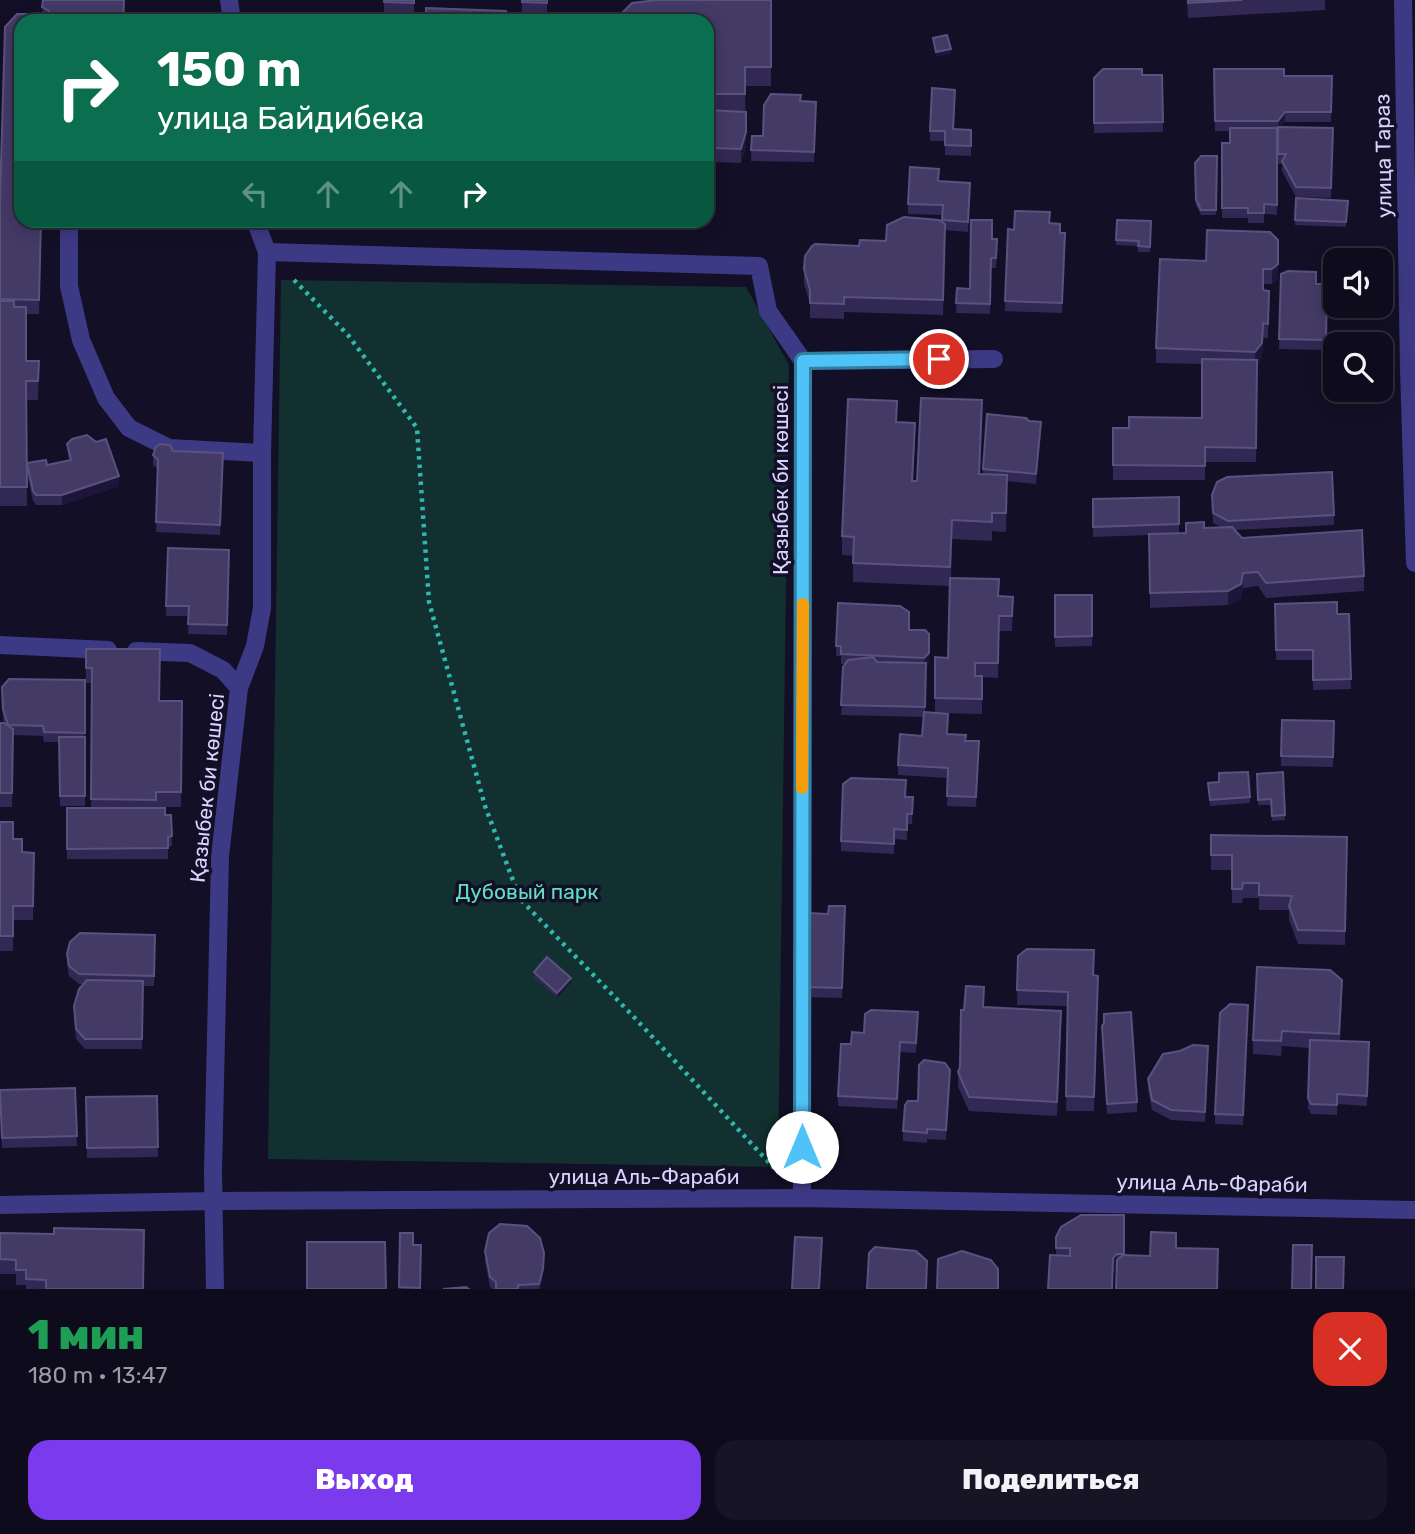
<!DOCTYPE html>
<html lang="ru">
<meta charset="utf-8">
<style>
:root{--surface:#0e0b1c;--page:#171425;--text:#f1f3f6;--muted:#9b9ba3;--line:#2e2b3b;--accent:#7c3aed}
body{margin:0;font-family:Rubik,sans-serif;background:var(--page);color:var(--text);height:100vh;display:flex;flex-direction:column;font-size:26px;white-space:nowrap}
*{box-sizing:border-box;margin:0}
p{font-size:23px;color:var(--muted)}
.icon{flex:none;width:38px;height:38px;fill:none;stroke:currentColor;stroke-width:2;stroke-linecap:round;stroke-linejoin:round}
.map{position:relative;height:1289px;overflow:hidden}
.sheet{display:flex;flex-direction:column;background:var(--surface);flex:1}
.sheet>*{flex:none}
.top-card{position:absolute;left:14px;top:14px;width:700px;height:214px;border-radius:21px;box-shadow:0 4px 18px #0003,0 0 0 2px var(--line);background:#0b6e4f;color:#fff;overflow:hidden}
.tools{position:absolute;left:1323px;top:248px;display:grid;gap:14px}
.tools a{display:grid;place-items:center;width:70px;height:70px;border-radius:14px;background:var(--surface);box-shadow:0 4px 18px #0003,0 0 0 2px var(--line);font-size:35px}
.pin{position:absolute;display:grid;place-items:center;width:60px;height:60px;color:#fff;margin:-30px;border:4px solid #fff;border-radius:50%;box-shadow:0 2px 7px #0007}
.me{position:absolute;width:77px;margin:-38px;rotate:0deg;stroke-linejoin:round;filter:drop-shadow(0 0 5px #0008)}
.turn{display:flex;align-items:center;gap:24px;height:147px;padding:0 28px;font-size:32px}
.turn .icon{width:91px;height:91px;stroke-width:2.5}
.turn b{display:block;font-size:49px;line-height:60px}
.lanes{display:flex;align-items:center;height:66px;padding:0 28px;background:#0003;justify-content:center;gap:35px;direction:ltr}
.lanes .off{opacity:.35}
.round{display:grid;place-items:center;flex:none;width:74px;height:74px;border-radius:21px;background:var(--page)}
.overview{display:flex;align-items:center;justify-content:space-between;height:119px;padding:0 28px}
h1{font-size:42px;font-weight:800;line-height:52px;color:#1e9e55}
.cta{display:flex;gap:14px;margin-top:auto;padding:14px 28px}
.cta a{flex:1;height:80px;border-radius:21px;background:var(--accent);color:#fff;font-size:28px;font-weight:800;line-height:80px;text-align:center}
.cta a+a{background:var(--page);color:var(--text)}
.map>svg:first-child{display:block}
.green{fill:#12302f}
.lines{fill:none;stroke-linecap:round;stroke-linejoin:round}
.path{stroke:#2fb8b0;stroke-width:4.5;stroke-dasharray:3.5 5;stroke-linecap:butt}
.lane{stroke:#3d3a85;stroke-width:18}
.street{stroke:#3d3a85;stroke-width:18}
.wall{fill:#312854}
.shaded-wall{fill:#1d163a}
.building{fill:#433a66;stroke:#5a527e;stroke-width:2}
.route-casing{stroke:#337fa1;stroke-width:18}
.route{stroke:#4fc3f7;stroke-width:12}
.slow{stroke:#f59e0b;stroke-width:12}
.labels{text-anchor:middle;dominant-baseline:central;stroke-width:7;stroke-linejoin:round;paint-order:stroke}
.street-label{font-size:21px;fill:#d9d4ff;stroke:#130f26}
.park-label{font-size:21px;fill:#5fe0c0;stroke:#130f26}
</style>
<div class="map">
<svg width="1415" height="1289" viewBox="0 0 1415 1289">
<rect width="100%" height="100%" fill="#130f26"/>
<polygon class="green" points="281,280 746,287 789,365 778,1167 268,1159"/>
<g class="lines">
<polyline class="path" points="294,280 348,335 417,428 429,602 485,806 520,899 633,1016 774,1168"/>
<polyline class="lane" points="69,220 69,286 81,340 106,398 129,428 169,448 262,453"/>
<g class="street">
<polyline points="229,0 232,21"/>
<polyline points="1403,0 1409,369 1415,563"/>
<polyline points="267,252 759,266 768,311 803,361 802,1198"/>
<polyline points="803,361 994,359"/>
<polyline points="0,645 108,650"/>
<polyline points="136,651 190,653 223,670 239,688"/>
<polyline points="0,1205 214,1201 802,1198 1415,1210"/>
<polyline points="215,1289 213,1172 220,856 239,688 255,646 262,608 262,453 267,252 255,220"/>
</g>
</g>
<g class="wall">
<polygon points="43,0 125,0 124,21 21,21 21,220 41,220 39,314 26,314 26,361 39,361 38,400 26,400 27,506 0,506 0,199 5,27 17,14 42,14"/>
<polygon points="384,0 414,0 414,13 384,12"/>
<polygon points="522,0 547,0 547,13 522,12"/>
<polygon points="771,0 771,86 745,86 746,146 741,163 714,162 713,192 707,192 707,21"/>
<polygon points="1187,0 1325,0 1325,10 1188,18"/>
<polygon points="1214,69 1284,76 1332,76 1331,122 1285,122 1281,127 1333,128 1331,198 1296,197 1282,171 1282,164 1278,164 1278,130 1277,131 1277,215 1264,214 1264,223 1248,223 1248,218 1222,218 1222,143 1230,143 1230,131 1215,131"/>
<polygon points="1142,75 1162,75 1163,132 1094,133 1094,78"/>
<polygon points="955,100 954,129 971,130 971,156 945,155 945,141 930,141 930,131"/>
<polygon points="801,101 816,102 814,162 751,161 752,136 763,136"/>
<polygon points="1217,156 1216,215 1201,215 1196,205 1195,163"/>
<polygon points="939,181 970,183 968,232 945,230 943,315 844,312 844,319 810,318 810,304 804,284 804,269 859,246 886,241 942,222 942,215 908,214 908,204"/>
<polygon points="1296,198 1348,201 1346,227 1295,225"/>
<polygon points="1117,220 1151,221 1150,252 1138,252 1138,246 1116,245"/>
<polygon points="1050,223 1060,233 1065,233 1062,313 1005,311 1008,229 1014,230"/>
<polygon points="1270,232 1278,279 1272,284 1263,284 1263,290 1269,291 1268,338 1263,338 1262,358 1257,365 1256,462 1205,462 1205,480 1113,480 1113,428 1129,428 1202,418 1202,364 1156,363 1156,348 1206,261"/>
<polygon points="992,239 997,249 996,268 991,268 990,314 956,313 957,288 970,289"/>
<polygon points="1281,274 1316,284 1327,284 1326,350 1279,349"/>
<polygon points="982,419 980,474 983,474 983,469 1041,432 1036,484 1007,481 1006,532 992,531 992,541 952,539 951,578 999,596 1013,597 1012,631 999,631 998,678 982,677 982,714 935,713 935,657 948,658 949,586 853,582 853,556 842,555 842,536 897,423 915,442 913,481 917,481"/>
<polygon points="67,444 119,486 62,505 36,505 33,501 27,473 27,463 47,465 69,460"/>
<polygon points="173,451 223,453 220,535 156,532 158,469 153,465 153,455"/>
<polygon points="1212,495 1334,515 1334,525 1235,530 1242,538 1364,576 1364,591 1266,598 1258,586 1243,588 1241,599 1228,605 1150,608 1149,535 1093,537 1093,499 1179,497 1179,533 1186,533 1186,523 1204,528 1221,527 1213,523"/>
<polygon points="168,548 229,550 227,635 188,634 189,616 166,616"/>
<polygon points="1055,595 1092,595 1092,646 1055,647"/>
<polygon points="838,603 909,630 929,663 926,666 925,712 948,734 966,741 979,741 976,807 947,806 948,778 898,775 898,765 922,736 923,717 841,715 845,664 841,664 841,656 836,656"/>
<polygon points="1275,604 1337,614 1349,614 1351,689 1313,690 1313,660 1276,660"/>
<polygon points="86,649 159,701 182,701 181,807 156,807 165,815 171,815 172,846 168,847 168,859 67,859 67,808 91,808 92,683 86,683"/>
<polygon points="85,680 85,806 60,806 59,742 44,742 43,736 13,735 12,807 0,807 0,723 4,723 3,719 2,687"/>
<polygon points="1334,721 1333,767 1281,766 1281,756"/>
<polygon points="1248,772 1250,803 1210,806 1208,783 1219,782"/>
<polygon points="1283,772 1285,820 1272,821 1271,805 1258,805 1257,774"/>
<polygon points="905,797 913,797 912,824 907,824 907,840 894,839 894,854 841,851 841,841"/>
<polygon points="0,822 22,852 34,853 33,920 13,920 13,951 0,951"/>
<polygon points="1211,835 1347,837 1345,945 1298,944 1289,920 1289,910 1259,910 1259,898 1243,898 1242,903 1232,903 1232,870 1211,870"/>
<polygon points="845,906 842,998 806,997 809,913 828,914"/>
<polygon points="155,935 154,986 143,986 142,1049 85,1049 76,1039 74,1016 74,1006 83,984 79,984 69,976 67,964 67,954"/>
<polygon points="1018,956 1098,976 1094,1111 1066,1111 1068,1006 1017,1005"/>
<polygon points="534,972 571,983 557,998 534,977"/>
<polygon points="1342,995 1340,1041 1369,1042 1367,1106 1337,1104 1337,1115 1311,1114 1308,1108 1309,1048 1282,1046 1281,1056 1253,1054 1253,1040"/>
<polygon points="984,1007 1061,1026 1057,1116 969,1111 958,1087 958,1072"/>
<polygon points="1104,1014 1137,1102 1137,1112 1107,1114 1102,1036"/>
<polygon points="1248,1015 1243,1125 1215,1124 1215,1114"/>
<polygon points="918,1022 916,1053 900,1052 897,1109 838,1106 838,1096 864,1033"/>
<polygon points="1208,1056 1205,1122 1171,1120 1152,1110 1148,1089 1148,1079"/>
<polygon points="950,1080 946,1140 927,1139 927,1143 903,1141 903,1131 918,1101"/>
<polygon points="75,1088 77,1146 2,1148 0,1090"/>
<polygon points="157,1096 158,1157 87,1158 86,1097"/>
<polygon points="1124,1215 1124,1255 1150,1256 1176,1248 1117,1268 1113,1273 1056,1255 1056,1237"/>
<polygon points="0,1233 143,1289 26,1289 26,1285 16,1285 16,1274 0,1274"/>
<polygon points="400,1233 413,1245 421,1245 420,1289 399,1289"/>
<polygon points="485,1251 543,1279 540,1289 492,1289 490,1287 485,1261"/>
</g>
<g class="shaded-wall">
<polygon points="951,49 951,54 936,57 936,52"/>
<polygon points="746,112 746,146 741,163 741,149"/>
<polygon points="1285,112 1285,122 1278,131 1278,121"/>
<polygon points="1278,264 1278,279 1272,284 1272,269"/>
<polygon points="1263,323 1262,358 1257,365 1256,462 1257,365 1255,367 1255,352"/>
<polygon points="1041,422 1041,432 1036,484 1036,474"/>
<polygon points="119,476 119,486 62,505 62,495"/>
<polygon points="1243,573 1243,588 1241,599 1228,605 1228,591"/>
<polygon points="929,634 929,663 926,666 925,717 926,666 924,668 924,658"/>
<polygon points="571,978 571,983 557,998 557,993"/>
<polygon points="1061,1011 1061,1026 1057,1116 1057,1102"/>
<polygon points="544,1253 543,1279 540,1289 539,1289"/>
<polygon points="1117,1254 1117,1268 1113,1273 1113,1258"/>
</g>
<g class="building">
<polygon points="43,0 124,0 123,21 48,21 49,11 42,7"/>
<polygon points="384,0 414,0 414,3 384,2"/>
<polygon points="522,0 547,0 547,3 522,2"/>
<polygon points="656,0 771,0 771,67 745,67 745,94 707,94 707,21 623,21 623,12 632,3"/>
<polygon points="1188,0 1242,0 1188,3"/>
<polygon points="426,8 506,11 506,21 426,21"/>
<polygon points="17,14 46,14 46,21 21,21 21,220 41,220 39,300 0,299 0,199 5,27"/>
<polygon points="339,17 391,19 391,21 339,21"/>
<polygon points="947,35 951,49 936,52 933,38"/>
<polygon points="1103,69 1142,69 1142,75 1162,75 1163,122 1094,123 1094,78"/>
<polygon points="1214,69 1284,69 1284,76 1332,76 1331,112 1285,112 1278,121 1215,121"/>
<polygon points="932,88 955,90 953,129 971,130 971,146 945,145 945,131 930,131"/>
<polygon points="771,94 801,95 800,101 816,102 814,152 751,150 752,136 763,136 764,105"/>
<polygon points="707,110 746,112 746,132 741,149 714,148 713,178 707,178"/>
<polygon points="1278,127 1333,128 1331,188 1296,187 1282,161 1286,154 1278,154"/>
<polygon points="1230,128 1277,128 1277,205 1264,204 1264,213 1248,213 1248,208 1222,208 1222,143 1230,143"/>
<polygon points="1201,156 1217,156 1216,210 1201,210 1196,200 1195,163"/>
<polygon points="910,167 939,169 938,181 970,183 968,222 942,220 943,205 908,204"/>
<polygon points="1296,198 1348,201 1346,222 1295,220"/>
<polygon points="1015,211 1050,212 1049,223 1060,224 1060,233 1065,233 1062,303 1005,301 1008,229 1014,230"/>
<polygon points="904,217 939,220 945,224 943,300 844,297 844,304 810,303 810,290 804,269 805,256 812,246 815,244 859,246 860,240 886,241 887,225"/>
<polygon points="971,220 992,220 992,239 997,239 996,258 991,258 990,304 956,303 957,288 970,289"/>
<polygon points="1117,220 1151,221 1150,247 1138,246 1139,241 1116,240"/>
<polygon points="1207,230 1270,232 1278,240 1278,264 1272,269 1263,269 1263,290 1269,291 1268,324 1263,323 1262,343 1255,352 1156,348 1160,259 1206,261"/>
<polygon points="1288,271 1316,272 1316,284 1327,284 1326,340 1279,339 1281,274"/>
<polygon points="0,301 14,301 14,307 26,307 26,361 39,361 38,381 26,381 27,487 0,487"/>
<polygon points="1202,359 1257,360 1256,448 1205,447 1205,466 1113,465 1113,428 1129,428 1129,417 1202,418"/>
<polygon points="921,398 982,400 979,474 1007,475 1006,513 992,513 992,522 952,520 950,567 853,563 854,537 842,536 848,399 897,401 896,422 915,423 912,481 917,481"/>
<polygon points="987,414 1026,418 1029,421 1041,422 1036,474 983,469"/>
<polygon points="87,435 96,442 106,439 119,476 62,495 36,495 33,491 27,463 46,460 47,465 71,460 67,444 72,439"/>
<polygon points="160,444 170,445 173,451 223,453 220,525 156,522 158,460 153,455 156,447"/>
<polygon points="1332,472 1334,515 1228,521 1213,513 1212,495 1217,482 1227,477"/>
<polygon points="1179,497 1179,524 1093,527 1093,499"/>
<polygon points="1204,522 1204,528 1232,527 1242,538 1362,530 1364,576 1266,583 1258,572 1243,573 1241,584 1228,591 1150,593 1149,534 1186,533 1186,523"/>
<polygon points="168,548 229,550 227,625 188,624 189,606 166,606"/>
<polygon points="950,578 999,579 998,596 1013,597 1012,616 999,616 998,663 975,663 975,676 982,676 982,699 935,698 935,657 948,658"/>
<polygon points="1055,595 1092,595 1092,636 1055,637"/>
<polygon points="1337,602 1337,614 1349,614 1351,679 1313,680 1313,650 1276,650 1275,604"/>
<polygon points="838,603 900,606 909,612 909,630 925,630 929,634 929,653 924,658 841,654 841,646 836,646"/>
<polygon points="86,649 160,649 159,701 182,701 181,792 156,792 156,800 91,799 92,668 86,668"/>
<polygon points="873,657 877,662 926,663 925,707 841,705 843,667 848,660"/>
<polygon points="9,679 85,680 85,733 44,732 43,726 8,725 3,709 2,687"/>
<polygon points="924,712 948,714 947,734 966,735 965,741 979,741 976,797 947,796 948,768 898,765 900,734 922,736"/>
<polygon points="1282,720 1334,721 1333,757 1281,756"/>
<polygon points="0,723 4,723 13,729 12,793 0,793"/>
<polygon points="59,737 85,737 85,796 60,796"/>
<polygon points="1248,772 1250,797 1210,800 1208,783 1219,782 1219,773"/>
<polygon points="1283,772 1285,815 1272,816 1271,799 1258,800 1257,774"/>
<polygon points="851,778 906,780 905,797 913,797 912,814 907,814 907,830 894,829 894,844 841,841 843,784"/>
<polygon points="67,808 165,808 165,815 171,815 172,836 168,837 168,848 67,849"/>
<polygon points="0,822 13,822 13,839 22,839 22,852 34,853 33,906 13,906 13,936 0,936"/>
<polygon points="1211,835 1347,837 1345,931 1298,930 1289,906 1292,896 1259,895 1259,883 1243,883 1242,889 1232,889 1232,855 1211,855"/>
<polygon points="829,906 845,906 842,988 806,987 809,913 828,914"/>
<polygon points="80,933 155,935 154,976 79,974 69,966 67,954 70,942"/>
<polygon points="1027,949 1094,950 1093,975 1098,976 1094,1097 1066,1096 1068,992 1017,990 1018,956"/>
<polygon points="547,957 571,978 557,993 534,972"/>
<polygon points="1257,967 1330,970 1342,980 1339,1034 1282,1031 1281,1041 1253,1040"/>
<polygon points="87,980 143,981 142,1039 85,1039 76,1029 74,1006 79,989"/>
<polygon points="966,986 984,987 983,1007 1061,1011 1057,1102 969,1097 958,1072 960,1067 961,1010 964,1010"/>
<polygon points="1230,1004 1248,1005 1243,1115 1215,1114 1220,1013"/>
<polygon points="871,1010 918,1012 916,1043 900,1042 897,1099 838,1096 841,1044 851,1044 852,1032 864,1033 865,1014"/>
<polygon points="1131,1012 1137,1102 1107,1104 1102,1026 1104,1023 1104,1014"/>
<polygon points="1310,1040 1369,1042 1367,1096 1337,1094 1337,1105 1311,1104 1308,1098"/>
<polygon points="1193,1045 1208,1046 1205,1112 1171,1110 1152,1100 1148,1079 1163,1054 1180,1051"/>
<polygon points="924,1060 945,1063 950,1070 946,1130 927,1129 927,1133 903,1131 905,1105 908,1101 918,1101 919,1065"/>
<polygon points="75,1088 77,1136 2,1138 0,1090"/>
<polygon points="157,1096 158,1147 87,1148 86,1097"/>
<polygon points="1081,1215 1124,1215 1124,1254 1117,1254 1113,1258 1112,1289 1048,1289 1050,1255 1070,1256 1070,1248 1056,1248 1056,1237 1061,1227"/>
<polygon points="500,1224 527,1226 540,1238 544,1253 543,1269 539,1284 518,1285 518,1289 496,1289 496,1282 490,1277 485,1251 489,1233"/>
<polygon points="54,1228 144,1230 143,1289 46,1289 46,1280 26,1279 26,1270 16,1270 16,1260 0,1259 0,1233 54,1234"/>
<polygon points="1151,1232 1176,1233 1176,1248 1218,1249 1217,1289 1116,1289 1117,1260 1123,1255 1150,1256"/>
<polygon points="400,1233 413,1233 413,1245 421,1245 420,1288 399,1287"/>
<polygon points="795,1237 822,1238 819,1289 792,1289"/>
<polygon points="307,1242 385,1242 386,1289 307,1289"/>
<polygon points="1293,1245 1312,1245 1311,1289 1292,1289"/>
<polygon points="875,1247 916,1251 927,1261 926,1289 867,1289 869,1253"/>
<polygon points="962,1251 991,1260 998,1269 998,1289 937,1289 938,1259"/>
<polygon points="1316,1257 1344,1257 1343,1289 1316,1289"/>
<polygon points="466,1287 469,1289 443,1289"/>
</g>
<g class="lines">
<defs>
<polyline id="route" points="802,1147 803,361 939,359"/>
</defs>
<use href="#route" class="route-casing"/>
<use href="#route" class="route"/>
<polyline class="slow" points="802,788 803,604"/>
</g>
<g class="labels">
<g class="street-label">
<text transform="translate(1383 156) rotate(-91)">улица Тараз</text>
<text transform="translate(780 480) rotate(-90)">Қазыбек би көшесі</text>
<text transform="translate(207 788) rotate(-84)">Қазыбек би көшесі</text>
<text x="644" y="1176">улица Аль-Фараби</text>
<text transform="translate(1212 1183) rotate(1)">улица Аль-Фараби</text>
</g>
<g class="park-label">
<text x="527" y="891">Дубовый парк</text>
</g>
</g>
</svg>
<div class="tools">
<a><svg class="icon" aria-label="sound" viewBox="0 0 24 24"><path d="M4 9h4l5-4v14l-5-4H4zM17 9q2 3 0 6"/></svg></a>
<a><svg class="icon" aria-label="search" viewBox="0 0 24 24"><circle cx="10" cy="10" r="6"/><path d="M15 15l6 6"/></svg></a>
</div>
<div class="pin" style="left:939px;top:359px;background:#d93025"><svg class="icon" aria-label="arrive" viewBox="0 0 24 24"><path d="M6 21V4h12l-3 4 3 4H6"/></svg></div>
<svg class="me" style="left:802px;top:1147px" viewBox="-20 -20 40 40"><circle r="19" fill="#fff"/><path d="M0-13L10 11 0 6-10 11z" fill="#4fc3f7"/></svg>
<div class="top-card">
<div class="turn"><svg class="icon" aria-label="right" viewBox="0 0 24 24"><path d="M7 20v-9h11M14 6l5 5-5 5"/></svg><div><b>150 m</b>улица Байдибека</div></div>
<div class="lanes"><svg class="icon off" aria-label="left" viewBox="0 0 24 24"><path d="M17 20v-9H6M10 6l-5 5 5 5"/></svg><svg class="icon off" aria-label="ahead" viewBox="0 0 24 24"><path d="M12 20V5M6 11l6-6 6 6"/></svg><svg class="icon off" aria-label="ahead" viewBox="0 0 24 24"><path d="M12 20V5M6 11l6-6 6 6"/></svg><svg class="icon" aria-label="right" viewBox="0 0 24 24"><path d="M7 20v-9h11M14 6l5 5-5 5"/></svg></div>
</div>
</div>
<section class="sheet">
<div class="overview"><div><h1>1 мин</h1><p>180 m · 13:47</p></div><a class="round" style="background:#d93025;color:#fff"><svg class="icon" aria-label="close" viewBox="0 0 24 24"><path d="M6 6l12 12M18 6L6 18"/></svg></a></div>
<div class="cta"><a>Выход</a><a>Поделиться</a></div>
</section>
